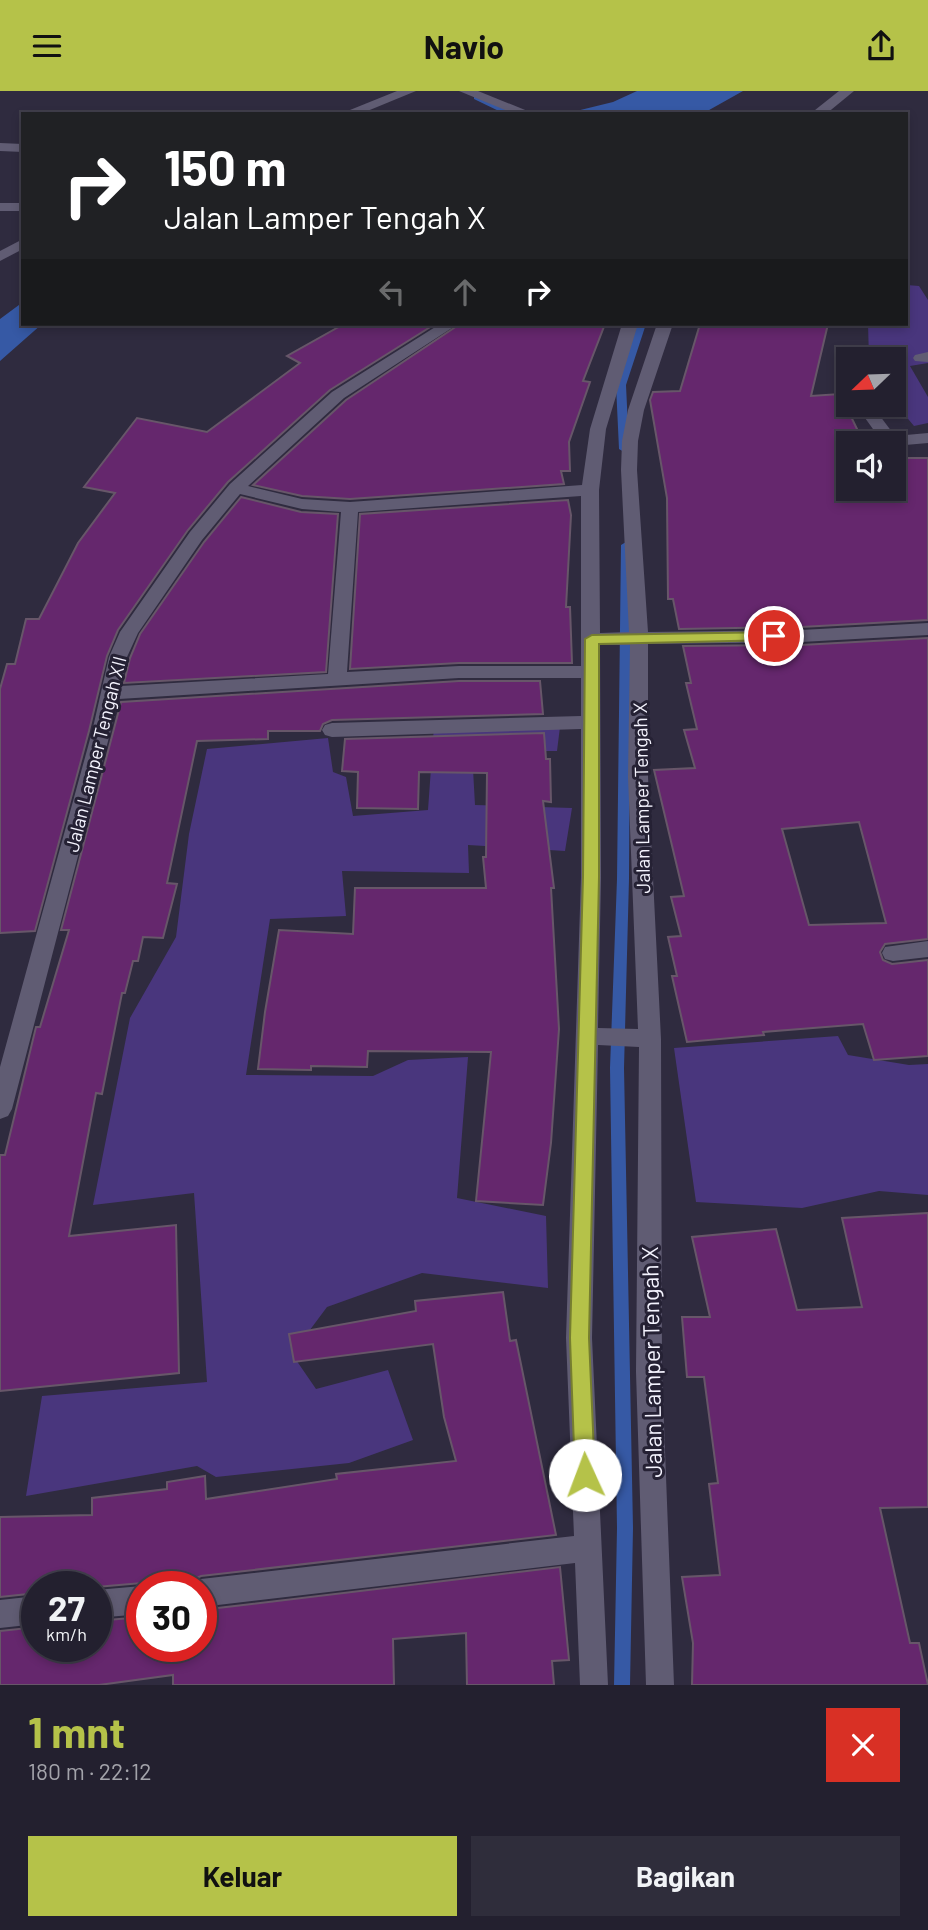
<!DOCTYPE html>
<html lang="id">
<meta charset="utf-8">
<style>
:root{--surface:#23202f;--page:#2f2d3b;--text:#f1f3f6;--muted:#a3a3aa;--line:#403e4b;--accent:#b5c249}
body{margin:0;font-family:Barlow,sans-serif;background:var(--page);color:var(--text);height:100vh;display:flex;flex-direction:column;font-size:26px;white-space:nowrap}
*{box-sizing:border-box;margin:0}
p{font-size:23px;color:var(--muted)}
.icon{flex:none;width:38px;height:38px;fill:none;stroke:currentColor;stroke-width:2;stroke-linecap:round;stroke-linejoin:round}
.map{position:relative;height:1594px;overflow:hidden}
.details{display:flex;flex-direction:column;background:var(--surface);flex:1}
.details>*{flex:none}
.guide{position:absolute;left:21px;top:21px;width:887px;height:214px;border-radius:0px;box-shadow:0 4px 10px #0003,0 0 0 2px var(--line);background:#202124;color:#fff;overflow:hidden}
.needle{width:46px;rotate:247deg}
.tools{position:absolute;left:836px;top:256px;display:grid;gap:14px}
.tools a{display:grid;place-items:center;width:70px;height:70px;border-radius:0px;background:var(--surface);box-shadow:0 4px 10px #0003,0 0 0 2px var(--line);font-size:35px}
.speed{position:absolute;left:21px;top:1480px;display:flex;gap:14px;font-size:35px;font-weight:700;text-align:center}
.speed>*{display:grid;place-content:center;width:91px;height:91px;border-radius:50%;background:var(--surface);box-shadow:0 4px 10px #0003,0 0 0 2px var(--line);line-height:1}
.speed small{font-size:18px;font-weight:400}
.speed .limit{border:10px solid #d22;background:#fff;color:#111}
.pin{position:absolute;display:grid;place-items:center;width:60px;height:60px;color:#fff;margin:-30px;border:4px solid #fff;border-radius:50%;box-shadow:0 2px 7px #0007}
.me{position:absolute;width:77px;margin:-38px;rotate:358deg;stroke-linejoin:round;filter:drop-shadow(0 0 5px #0008)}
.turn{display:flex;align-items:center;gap:24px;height:147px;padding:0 28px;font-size:32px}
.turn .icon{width:91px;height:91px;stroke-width:2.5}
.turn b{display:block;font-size:49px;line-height:60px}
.lanes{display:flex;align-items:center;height:66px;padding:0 28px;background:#0003;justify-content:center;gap:35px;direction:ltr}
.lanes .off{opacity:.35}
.round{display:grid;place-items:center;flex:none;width:74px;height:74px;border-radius:0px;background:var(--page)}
.summary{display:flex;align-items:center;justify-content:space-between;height:119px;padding:0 28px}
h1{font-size:42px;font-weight:700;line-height:52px;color:var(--accent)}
.primary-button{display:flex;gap:14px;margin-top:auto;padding:14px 28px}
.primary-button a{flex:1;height:80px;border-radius:0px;background:var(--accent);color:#111;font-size:28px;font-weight:700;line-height:80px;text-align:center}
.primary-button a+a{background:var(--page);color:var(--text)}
header{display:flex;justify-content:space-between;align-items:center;height:91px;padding:0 28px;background:var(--accent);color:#111;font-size:32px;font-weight:700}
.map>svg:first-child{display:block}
.green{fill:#49367d}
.water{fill:#3659a5}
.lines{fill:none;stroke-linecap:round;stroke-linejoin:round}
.stream{fill:#3659a5;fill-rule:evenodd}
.building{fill:#65276d;stroke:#675669;stroke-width:2;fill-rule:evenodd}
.service{fill:#605c73;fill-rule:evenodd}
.minor{fill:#605c73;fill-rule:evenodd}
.route{fill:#b5c249;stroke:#767e2f;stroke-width:2}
.labels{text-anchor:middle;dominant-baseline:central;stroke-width:6;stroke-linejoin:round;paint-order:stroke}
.street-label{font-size:19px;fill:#f4f3fe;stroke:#252134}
.near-street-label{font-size:23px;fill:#f4f3fe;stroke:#252134}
</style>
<header><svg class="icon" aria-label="menu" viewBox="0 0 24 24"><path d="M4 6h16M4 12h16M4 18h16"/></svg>Navio<svg class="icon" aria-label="share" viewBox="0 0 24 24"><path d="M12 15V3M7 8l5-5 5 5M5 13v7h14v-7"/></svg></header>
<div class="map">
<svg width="928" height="1594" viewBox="0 0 928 1594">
<rect width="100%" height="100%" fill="#2f2b3f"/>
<g class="green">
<polygon points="907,194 919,195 928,209 928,272 910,275 928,306 928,332 914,335 894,311 894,268 869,268 868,233 906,233"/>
<polygon points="434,635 560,636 557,660 472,660 475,714 572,717 565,760 468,754 469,782 342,780 346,825 270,828 246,984 373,985 408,969 468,966 457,1107 546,1125 548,1197 422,1182 327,1216 292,1263 316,1298 388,1279 413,1349 349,1372 216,1386 197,1375 26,1405 42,1305 207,1291 194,1102 93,1114 130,927 176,846 189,743 207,658 328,647 333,681 346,686 353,725 428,719"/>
<polygon points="838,945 848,964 909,974 928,973 928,1104 879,1100 802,1117 696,1111 674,957"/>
</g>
<g class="water">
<polygon points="637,0 743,0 702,23 564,23 613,11"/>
<polygon points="23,211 23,233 42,233 0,270 0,228"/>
</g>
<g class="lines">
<g class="stream">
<polygon points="474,4 480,4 516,23 505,23 474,8"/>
<polygon points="636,233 646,233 626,294 629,358 624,361 619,358 616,294"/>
<polygon points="626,451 631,454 629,788 624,977 633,1437 630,1594 614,1594 617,1437 610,977 617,788 621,454"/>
</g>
</g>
<g class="building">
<polygon points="344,233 435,233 330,299 228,391 188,439 118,539 107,565 89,640 35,840 0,842 0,598 7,573 15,573 26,528 39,528 78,452 115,402 84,396 137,327 207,341 300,272 287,265"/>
<polygon points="460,233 605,233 583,290 590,291 569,351 570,380 561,380 564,393 350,408 302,405 253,394 346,309"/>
<polygon points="700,233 828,233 811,305 840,303 857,338 862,352 849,352 849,397 894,397 894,367 928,367 928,529 801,536 679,538 673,508 668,508 667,407 650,309 653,301 680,300"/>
<polygon points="241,406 301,421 338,423 326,581 124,592 130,567 140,543 204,451"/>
<polygon points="568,409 571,424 566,516 570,516 572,572 459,572 350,578 360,423"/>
<path d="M 928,547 L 928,848 L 885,853 L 880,861 L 883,869 L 892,873 L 928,869 L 928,965 L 874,969 L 863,933 L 763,941 L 764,944 L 687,951 L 672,885 L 677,885 L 668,846 L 681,845 L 671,806 L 684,805 L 654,679 L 695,677 L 684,639 L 697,638 L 686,592 L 691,592 L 683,555 L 801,554 ZM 859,731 L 886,832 L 809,834 L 782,738 Z"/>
<polygon points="459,590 540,590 543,623 332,629 323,633 320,640 268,640 268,648 197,650 167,792 177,793 163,847 143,846 138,870 133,870 125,902 122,902 102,1003 96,1002 69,1145 176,1134 179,1282 0,1300 0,1064 5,1064 36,936 40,936 69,839 61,839 121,611"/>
<polygon points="544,642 546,668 550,668 551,711 543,710 554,797 551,797 559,938 551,1052 543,1114 476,1110 491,961 368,960 367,976 311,975 311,979 258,978 265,921 279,839 353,843 355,797 486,797 483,766 486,766 487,682 419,681 418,718 357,717 358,681 342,680 345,648"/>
<polygon points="928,1122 928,1416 880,1417 910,1552 919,1552 928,1594 692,1594 693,1552 682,1486 720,1484 709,1393 718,1392 704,1286 687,1286 682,1226 710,1226 692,1146 776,1138 797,1219 862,1216 842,1127"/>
<polygon points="503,1201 510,1250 516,1249 556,1444 201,1485 190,1490 186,1496 148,1496 142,1492 96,1496 37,1496 37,1502 0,1506 0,1426 92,1424 92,1407 167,1398 167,1391 205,1385 206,1408 337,1388 336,1383 456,1370 444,1326 433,1253 294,1271 289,1243 416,1220 415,1210"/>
<polygon points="560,1476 569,1569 552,1570 554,1594 467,1594 466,1542 393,1548 394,1594 173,1594 173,1584 99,1594 0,1594 0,1540 37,1536 37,1556 96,1556 96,1530 142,1526 142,1556 201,1556 201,1519"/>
</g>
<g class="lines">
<polygon class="service" points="928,850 928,866 893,870 885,868 882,862 885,856"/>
<g class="minor">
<polygon points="397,0 416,0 360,23 340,23"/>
<polygon points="459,0 478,0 535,23 515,23"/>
<polygon points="839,0 854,0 826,23 810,23"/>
<polygon points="0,52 23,53 23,61 0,60"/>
<rect x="0" y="112" width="23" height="8"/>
<polygon points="23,148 23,158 0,170 0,160"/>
<path d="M 440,233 L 458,233 L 344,307 L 248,395 L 302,408 L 350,411 L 582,394 L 590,338 L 622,233 L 638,233 L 606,338 L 599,399 L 600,542 L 629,541 L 621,379 L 622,350 L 628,319 L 657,233 L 673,233 L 644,319 L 638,350 L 637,379 L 648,541 L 801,539 L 928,532 L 928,544 L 801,551 L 648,553 L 648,686 L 661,948 L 662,1281 L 674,1594 L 646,1594 L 636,1281 L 639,956 L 598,954 L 592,1247 L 608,1594 L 580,1594 L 575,1472 L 201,1516 L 201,1496 L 189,1496 L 191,1492 L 201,1488 L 574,1445 L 566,1247 L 581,786 L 581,638 L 332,646 L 325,644 L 322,639 L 325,634 L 332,632 L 581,625 L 581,587 L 459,587 L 119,608 L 12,1018 L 8,1025 L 0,1028 L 0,976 L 92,641 L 109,566 L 120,541 L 190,441 L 230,393 L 332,301 ZM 240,403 L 302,418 L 341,421 L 328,583 L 121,595 L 127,566 L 138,542 L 202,449 ZM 581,405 L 581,575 L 459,575 L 347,581 L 358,421 ZM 600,554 L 630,554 L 628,686 L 638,938 L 598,937 L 601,786 Z"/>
<polygon points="928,261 928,271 915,270 913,267 915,264"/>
<polygon points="855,313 871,313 895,345 928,342 928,352 894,355 894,352 883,352"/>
<polygon points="142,1495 145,1496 142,1496 142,1523 96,1527 96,1499"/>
<polygon points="37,1505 37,1533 0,1537 0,1509"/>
</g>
</g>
<polygon class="route" points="774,541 779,542 779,549 599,553 599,786 589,1247 595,1384 592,1391 585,1393 578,1391 575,1384 570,1247 583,786 585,548 592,544"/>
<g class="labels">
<g class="street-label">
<text transform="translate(95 663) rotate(-76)">Jalan Lamper Tengah XII</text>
<text transform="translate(641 707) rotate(-91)">Jalan Lamper Tengah X</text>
</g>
<g class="near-street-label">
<text transform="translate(651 1271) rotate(-91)">Jalan Lamper Tengah X</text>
</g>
</g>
</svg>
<div class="tools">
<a><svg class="needle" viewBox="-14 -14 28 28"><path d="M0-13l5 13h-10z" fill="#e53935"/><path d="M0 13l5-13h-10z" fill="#a3a3aa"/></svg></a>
<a><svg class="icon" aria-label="sound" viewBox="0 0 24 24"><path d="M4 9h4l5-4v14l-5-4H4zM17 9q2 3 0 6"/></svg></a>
</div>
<div class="speed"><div>27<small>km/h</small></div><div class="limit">30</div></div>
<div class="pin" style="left:774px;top:545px;background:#d93025"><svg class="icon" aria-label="arrive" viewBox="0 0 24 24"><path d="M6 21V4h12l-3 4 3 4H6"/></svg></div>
<svg class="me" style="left:585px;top:1384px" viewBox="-20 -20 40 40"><circle r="19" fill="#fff"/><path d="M0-13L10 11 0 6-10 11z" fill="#b5c249"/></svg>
<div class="guide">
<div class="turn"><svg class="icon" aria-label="right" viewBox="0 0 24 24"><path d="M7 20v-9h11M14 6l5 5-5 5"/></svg><div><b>150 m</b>Jalan Lamper Tengah X</div></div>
<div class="lanes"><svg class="icon off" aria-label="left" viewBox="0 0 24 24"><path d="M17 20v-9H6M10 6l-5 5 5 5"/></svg><svg class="icon off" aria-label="ahead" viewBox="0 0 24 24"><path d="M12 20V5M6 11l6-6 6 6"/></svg><svg class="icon" aria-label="right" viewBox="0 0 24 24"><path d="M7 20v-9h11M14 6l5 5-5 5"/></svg></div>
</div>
</div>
<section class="details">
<div class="summary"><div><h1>1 mnt</h1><p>180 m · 22:12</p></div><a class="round" style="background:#d93025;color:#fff"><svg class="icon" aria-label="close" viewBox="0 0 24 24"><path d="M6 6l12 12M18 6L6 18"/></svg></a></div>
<div class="primary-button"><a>Keluar</a><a>Bagikan</a></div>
</section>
